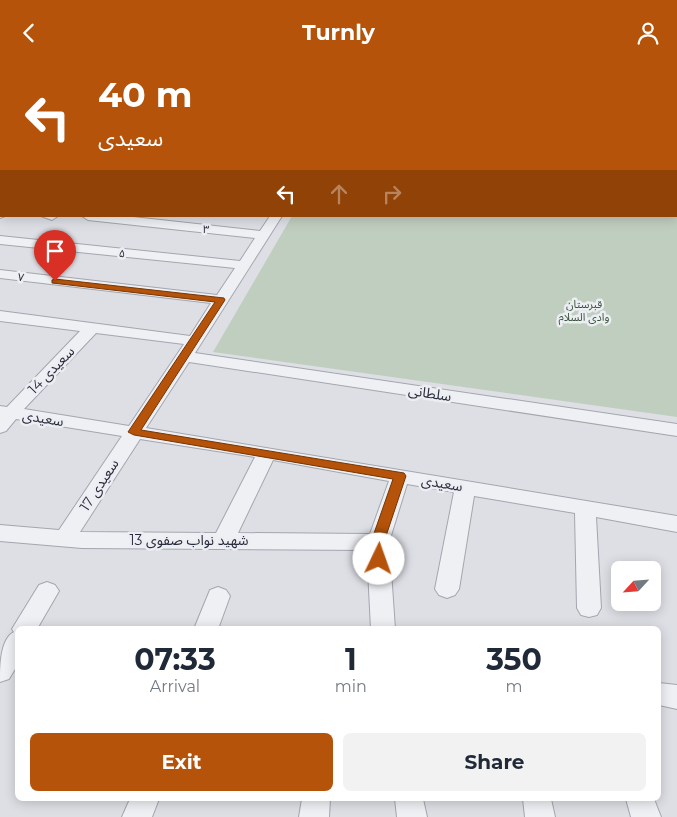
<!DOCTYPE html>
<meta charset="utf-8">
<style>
:root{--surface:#fff;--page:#f2f2f3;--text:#1f2937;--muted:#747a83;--accent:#b45309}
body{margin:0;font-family:Montserrat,"Noto Sans Arabic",sans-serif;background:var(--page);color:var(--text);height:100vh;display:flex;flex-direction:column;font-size:19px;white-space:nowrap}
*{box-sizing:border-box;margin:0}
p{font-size:16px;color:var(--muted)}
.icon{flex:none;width:28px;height:28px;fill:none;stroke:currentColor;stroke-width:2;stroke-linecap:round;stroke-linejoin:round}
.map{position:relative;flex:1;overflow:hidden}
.details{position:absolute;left:15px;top:561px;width:646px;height:175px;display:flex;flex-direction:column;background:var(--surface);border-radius:8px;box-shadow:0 2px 12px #0003}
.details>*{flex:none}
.banner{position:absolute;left:0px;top:0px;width:678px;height:152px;box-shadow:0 2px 12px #0003;background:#b45309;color:#fff;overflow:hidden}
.needle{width:32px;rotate:244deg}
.fabs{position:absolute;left:611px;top:496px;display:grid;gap:10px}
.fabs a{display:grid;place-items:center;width:50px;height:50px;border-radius:8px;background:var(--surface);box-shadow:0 2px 12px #0003;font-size:25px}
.pin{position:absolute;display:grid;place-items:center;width:42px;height:42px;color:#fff;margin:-51px -21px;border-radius:50% 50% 50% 0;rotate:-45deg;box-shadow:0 0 5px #0007}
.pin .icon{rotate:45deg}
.me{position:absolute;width:55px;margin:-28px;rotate:3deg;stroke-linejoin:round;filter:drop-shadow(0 0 4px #0008)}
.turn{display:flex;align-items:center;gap:18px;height:105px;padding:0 15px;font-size:22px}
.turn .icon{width:65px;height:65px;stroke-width:2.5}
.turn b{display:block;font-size:35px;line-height:42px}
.lanes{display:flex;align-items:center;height:48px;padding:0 15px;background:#0003;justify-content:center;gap:25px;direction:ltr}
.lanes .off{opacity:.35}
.eta{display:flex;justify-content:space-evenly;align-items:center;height:85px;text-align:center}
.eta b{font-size:30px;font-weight:700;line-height:35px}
.primary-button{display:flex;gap:10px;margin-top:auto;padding:10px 15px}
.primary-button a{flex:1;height:58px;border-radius:8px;background:var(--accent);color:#fff;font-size:20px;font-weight:700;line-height:58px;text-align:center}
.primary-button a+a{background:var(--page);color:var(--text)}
header{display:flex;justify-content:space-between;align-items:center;height:65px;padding:0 15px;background:var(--accent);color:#fff;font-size:22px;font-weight:700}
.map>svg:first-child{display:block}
.green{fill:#c0cebf}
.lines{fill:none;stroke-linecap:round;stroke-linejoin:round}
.river{fill:#9ba7c2;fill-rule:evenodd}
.minor-casing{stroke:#a3a6ae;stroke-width:2}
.major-casing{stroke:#9ea2b0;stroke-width:2}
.minor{fill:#eff0f4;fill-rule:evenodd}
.major{fill:#fff;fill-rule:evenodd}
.rail-casing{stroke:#787d8d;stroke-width:2.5}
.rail{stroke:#eceef3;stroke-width:2;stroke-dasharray:5.5;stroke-linecap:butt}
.wall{fill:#9ea0a9}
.building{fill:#b8bac5;stroke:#81828a}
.route{fill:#b45309;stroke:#753606}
.labels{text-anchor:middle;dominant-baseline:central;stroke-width:5;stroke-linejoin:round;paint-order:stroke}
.far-street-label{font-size:11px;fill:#282c3a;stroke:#eceef3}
.far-park-label{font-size:11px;fill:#375537;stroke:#eceef3}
.street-label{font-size:14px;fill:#282c3a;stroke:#eceef3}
</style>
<header><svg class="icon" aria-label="back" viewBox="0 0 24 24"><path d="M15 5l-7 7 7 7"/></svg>Turnly<svg class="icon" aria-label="person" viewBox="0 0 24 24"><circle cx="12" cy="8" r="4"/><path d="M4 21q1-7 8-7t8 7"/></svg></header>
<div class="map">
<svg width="677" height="752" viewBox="0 0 677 752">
<rect width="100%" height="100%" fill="#dddfe5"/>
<polygon class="green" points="677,139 677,352 213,287 292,151 676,151"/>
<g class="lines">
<g class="river">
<polygon points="134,0 163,0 163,1 135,1"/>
<rect x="676" y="34" width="1" height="8"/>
</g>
<defs>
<g id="minor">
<polygon points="670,0 677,0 677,2 670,1"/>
<rect x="676" y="55" width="1" height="6"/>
<rect x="676" y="113" width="1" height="6"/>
<polygon points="1,144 1,151 5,151 0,153"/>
<polygon points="41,151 58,151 52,155"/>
<path d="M 82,151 L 124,151 L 260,166 L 270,151 L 282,151 L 195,288 L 677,359 L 677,371 L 189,297 L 146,363 L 677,451 L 677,467 L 596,452 L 601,543 L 597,550 L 589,552 L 581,550 L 577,543 L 575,448 L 474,431 L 459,524 L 455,530 L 447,533 L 439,530 L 435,524 L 454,427 L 407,419 L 389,477 L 395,564 L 371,564 L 367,485 L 82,483 L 0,476 L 0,460 L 59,465 L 122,371 L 16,354 L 6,366 L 0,368 L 0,341 L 7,342 L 80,266 L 0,256 L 0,246 L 190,271 L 211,238 L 0,213 L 0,205 L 217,230 L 235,203 L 0,179 L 0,171 L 240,196 L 255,173 L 88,155 ZM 96,268 L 184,279 L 129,361 L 24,344 ZM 140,374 L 255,392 L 216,468 L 80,467 ZM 273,395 L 389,416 L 370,469 L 238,468 Z"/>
<path d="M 47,517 L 55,520 L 59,526 L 37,564 L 18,564 L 18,599 L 9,614 L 0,617 C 0,602 0,574 14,567 L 12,564 L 39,520 Z"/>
<polygon points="218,522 226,525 230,531 218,564 194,564 210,525"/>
<polygon points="659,618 677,620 677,644 659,640"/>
<polygon points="130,734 159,734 152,752 122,752"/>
<polygon points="302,734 330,734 329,752 299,752"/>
<polygon points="395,734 423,734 427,752 397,752"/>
<polygon points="523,734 551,734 555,752 525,752"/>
<polygon points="626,734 654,734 661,752 631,752"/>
</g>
<g id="major">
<polygon points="0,0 10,0 11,1 1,1 0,4"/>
<polygon points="281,0 308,0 309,1 282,1"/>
<polygon points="406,0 433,0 434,1 407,1"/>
<rect x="676" y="18" width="1" height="6"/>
<rect x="676" y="45" width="1" height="8"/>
<rect x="0" y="80" width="1" height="8"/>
<rect x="676" y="119" width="1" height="8"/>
</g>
</defs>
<use href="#minor" class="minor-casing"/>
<use href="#major" class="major-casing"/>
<use href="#minor" class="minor"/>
<use href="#major" class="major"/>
<defs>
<g id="rail">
<polyline points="27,0 45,1"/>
<polyline points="43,0 60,1"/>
</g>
</defs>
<use href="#rail" class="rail-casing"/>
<use href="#rail" class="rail"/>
</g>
<polygon class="wall" points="462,0 671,0 671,1 474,1"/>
<g class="building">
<polygon points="575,0 608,0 608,1 591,1"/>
<rect x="608" y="0" width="63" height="1"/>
</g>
<polygon class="route" points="55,214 224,233 225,235 141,365 404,408 406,411 384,477 386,494 384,498 374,498 371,477 393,414 134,370 128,367 215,237 52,218 52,215"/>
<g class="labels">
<g class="far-street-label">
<text transform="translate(206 164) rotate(6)">۳</text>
<text transform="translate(122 188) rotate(6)">۵</text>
<text transform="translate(21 212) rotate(8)">۷</text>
</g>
<g class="far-park-label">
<text x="584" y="239">قبرستان<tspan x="584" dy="13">وادی السلام</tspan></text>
</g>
<g class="street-label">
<text transform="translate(51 305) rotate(-46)">سعیدی 14</text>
<text transform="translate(430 328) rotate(9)">سلطانی</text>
<text transform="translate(43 353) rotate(9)">سعیدی</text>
<text transform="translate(442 418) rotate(9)">سعیدی</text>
<text transform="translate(99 420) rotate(-57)">سعیدی 17</text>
<text x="189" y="475">شهید نواب صفوی 13</text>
</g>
</g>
</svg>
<div class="fabs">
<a><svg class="needle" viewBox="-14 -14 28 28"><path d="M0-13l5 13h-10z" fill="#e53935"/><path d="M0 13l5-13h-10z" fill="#747a83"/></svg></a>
</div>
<div class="pin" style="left:55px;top:216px;background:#d93025"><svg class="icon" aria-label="arrive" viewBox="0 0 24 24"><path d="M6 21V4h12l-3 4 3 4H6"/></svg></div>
<svg class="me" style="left:379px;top:494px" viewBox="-20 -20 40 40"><circle r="19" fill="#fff"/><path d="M0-13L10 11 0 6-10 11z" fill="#b45309"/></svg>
<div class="banner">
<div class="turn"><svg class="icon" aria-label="left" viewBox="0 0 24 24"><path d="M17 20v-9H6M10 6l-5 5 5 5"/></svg><div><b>40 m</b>سعیدی</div></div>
<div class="lanes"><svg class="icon" aria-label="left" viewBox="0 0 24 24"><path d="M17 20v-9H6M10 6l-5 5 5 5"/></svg><svg class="icon off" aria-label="ahead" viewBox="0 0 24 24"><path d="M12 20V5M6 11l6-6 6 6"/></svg><svg class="icon off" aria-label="right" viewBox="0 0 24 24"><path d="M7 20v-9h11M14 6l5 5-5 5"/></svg></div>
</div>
<section class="details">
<div class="eta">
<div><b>07:33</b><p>Arrival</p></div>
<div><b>1</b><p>min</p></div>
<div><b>350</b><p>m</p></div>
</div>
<div class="primary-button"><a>Exit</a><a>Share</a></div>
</section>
</div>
